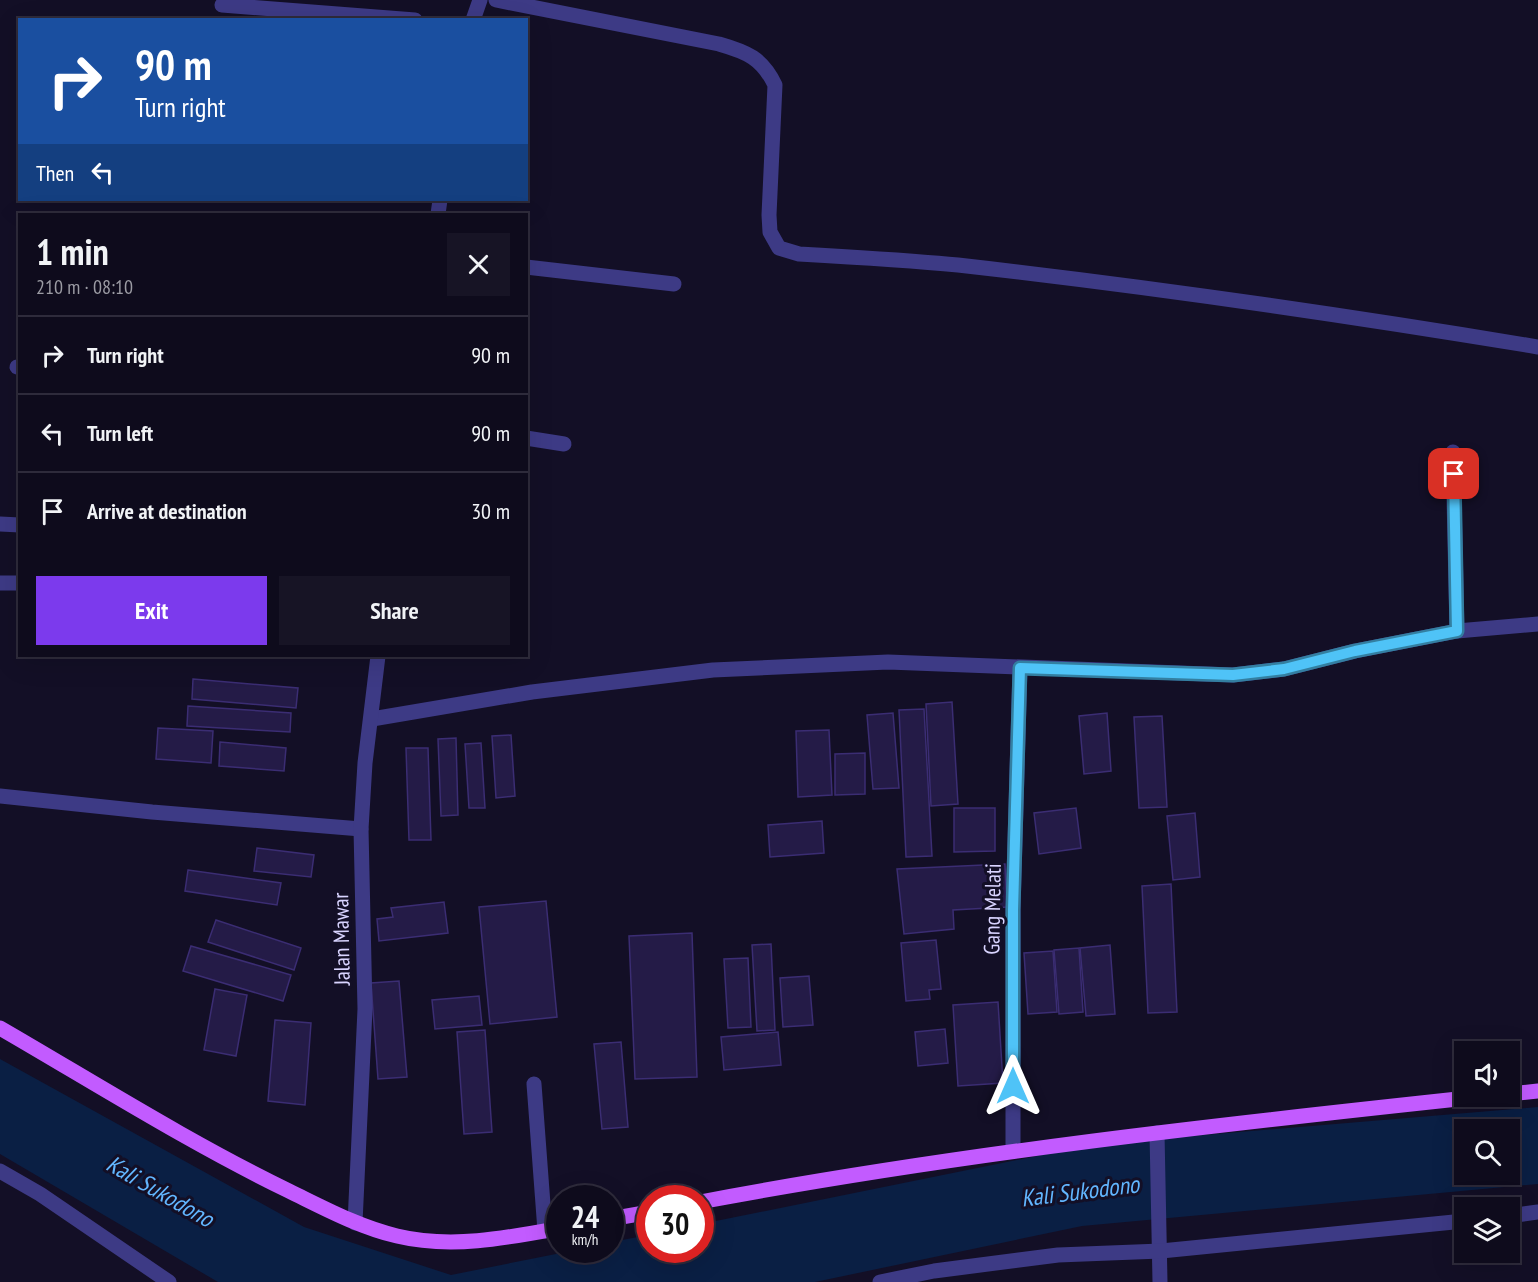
<!DOCTYPE html>
<meta charset="utf-8">
<style>
:root{--surface:#0e0b1c;--page:#171425;--text:#f1f3f6;--muted:#9b9ba3;--line:#2e2b3b;--accent:#7c3aed}
body{margin:0;font-family:"PT Sans Narrow",sans-serif;background:var(--page);color:var(--text);height:100vh;display:flex;flex-direction:column;font-size:22px;white-space:nowrap}
*{box-sizing:border-box;margin:0}
p{font-size:20px;color:var(--muted)}
.icon{flex:none;width:33px;height:33px;fill:none;stroke:currentColor;stroke-width:2;stroke-linecap:round;stroke-linejoin:round}
.map{position:relative;flex:1;overflow:hidden}
.sheet{position:absolute;left:18px;top:213px;width:510px;height:444px;display:flex;flex-direction:column;background:var(--surface);border-radius:0px;box-shadow:0 6px 24px #0002,0 0 0 2px var(--line)}
.sheet>*{flex:none}
.top-card{position:absolute;left:18px;top:18px;width:510px;height:183px;border-radius:0px;box-shadow:0 6px 24px #0002,0 0 0 2px var(--line);background:#1a4fa0;color:#fff;overflow:hidden}
.tools{position:absolute;left:1454px;top:1041px;display:grid;gap:12px}
.tools a{display:grid;place-items:center;width:66px;height:66px;border-radius:0px;background:var(--surface);box-shadow:0 6px 24px #0002,0 0 0 2px var(--line);font-size:30px}
.speed{position:absolute;left:546px;top:1185px;display:flex;gap:12px;font-size:30px;font-weight:700;text-align:center}
.speed>*{display:grid;place-content:center;width:78px;height:78px;border-radius:50%;background:var(--surface);box-shadow:0 6px 24px #0002,0 0 0 2px var(--line);line-height:1}
.speed small{font-size:15px;font-weight:400}
.speed .limit{border:9px solid #d22;background:#fff;color:#111}
.pin{position:absolute;display:grid;place-items:center;width:51px;height:51px;color:#fff;margin:-26px;border-radius:12px;box-shadow:0 3px 9px #0006}
.me{position:absolute;width:66px;margin:-33px;rotate:0deg;stroke-linejoin:round;filter:drop-shadow(0 0 4px #0008)}
.turn{display:flex;align-items:center;gap:21px;height:126px;padding:0 18px;font-size:27px}
.turn .icon{width:78px;height:78px;stroke-width:2.5}
.turn b{display:block;font-size:42px;line-height:51px}
.then{display:flex;align-items:center;height:57px;padding:0 18px;background:#0003;gap:12px;font-size:22px}
.round{display:grid;place-items:center;flex:none;width:63px;height:63px;border-radius:0px;background:var(--page)}
.overview{display:flex;align-items:center;justify-content:space-between;height:102px;padding:0 18px}
h1{font-size:36px;font-weight:700;line-height:45px}
.action{display:flex;gap:12px;margin-top:auto;padding:12px 18px}
.action a{flex:1;height:69px;border-radius:0px;background:var(--accent);color:#fff;font-size:24px;font-weight:700;line-height:69px;text-align:center}
.action a+a{background:var(--page);color:var(--text)}
ul{padding:0;list-style:none}
li{display:flex;align-items:center;gap:18px;height:78px;padding:0 18px;border-top:2px solid var(--line)}
li div{flex:1}
li b{display:block;font-size:22px}
li em{font-style:normal}
.map>svg:first-child{display:block}
.water{fill:#0a1f44;fill-rule:evenodd}
.building{fill:#241b47;stroke:#3b2d73;stroke-width:1.5}
.lines{fill:none;stroke-linecap:round;stroke-linejoin:round}
.minor{stroke:#3d3a85;stroke-width:15}
.major{stroke:#c25bff;stroke-width:15}
.route-casing{stroke:#337fa1;stroke-width:15}
.route{stroke:#4fc3f7;stroke-width:10}
.labels{text-anchor:middle;dominant-baseline:central;stroke-width:6;stroke-linejoin:round;paint-order:stroke}
.street-label{font-size:22px;fill:#d9d4ff;stroke:#130f26}
.water-label{font-size:24px;font-style:italic;fill:#62b6ff;stroke:#130f26}
</style>
<div class="map">
<svg width="1538" height="1282" viewBox="0 0 1538 1282">
<rect width="100%" height="100%" fill="#130f26"/>
<path class="water" d="M 0,1059 L 304,1227 L 451,1275 L 576,1250 L 610,1250 L 611,1242 L 649,1235 L 650,1250 L 700,1250 L 701,1224 L 1096,1144 L 1538,1107 L 1538,1184 L 1082,1226 L 815,1282 L 218,1282 L 0,1154 ZM 1464,1130 L 1509,1130 L 1509,1174 L 1464,1174 Z"/>
<g class="building">
<polygon points="193,679 298,688 296,708 192,699"/>
<polygon points="952,702 958,804 931,806 926,704"/>
<polygon points="188,706 291,713 290,732 187,726"/>
<polygon points="924,709 932,856 906,857 899,710"/>
<polygon points="893,713 899,788 873,789 867,715"/>
<polygon points="1107,713 1111,771 1084,774 1079,716"/>
<polygon points="1162,716 1167,807 1139,808 1134,717"/>
<polygon points="158,728 213,731 211,763 156,759"/>
<polygon points="829,730 832,795 798,797 796,731"/>
<polygon points="511,735 515,796 496,798 492,736"/>
<polygon points="456,738 458,815 441,816 438,739"/>
<polygon points="220,742 286,748 284,771 219,766"/>
<polygon points="481,743 485,808 469,808 465,744"/>
<polygon points="406,748 428,748 431,840 409,840"/>
<polygon points="865,753 865,794 835,795 835,754"/>
<polygon points="954,808 995,808 995,851 954,852"/>
<polygon points="1076,808 1081,848 1039,854 1034,813"/>
<polygon points="1195,813 1200,877 1173,880 1167,816"/>
<polygon points="822,821 824,853 770,857 768,825"/>
<polygon points="257,848 314,855 311,877 254,871"/>
<polygon points="1005,864 1007,907 953,910 954,929 904,934 897,869"/>
<polygon points="188,870 281,883 277,905 185,891"/>
<polygon points="1171,884 1177,1012 1148,1013 1142,886"/>
<polygon points="546,901 557,1017 490,1024 479,907"/>
<polygon points="444,902 448,933 379,941 377,919 393,917 391,908"/>
<polygon points="216,920 301,948 294,970 208,942"/>
<polygon points="692,933 697,1077 635,1079 629,936"/>
<polygon points="936,940 941,989 929,990 930,999 906,1001 901,943"/>
<polygon points="771,944 775,1030 757,1031 752,945"/>
<polygon points="1110,945 1115,1014 1086,1016 1080,948"/>
<polygon points="191,946 291,975 283,1001 183,971"/>
<polygon points="1079,948 1083,1012 1059,1014 1054,950"/>
<polygon points="1053,951 1057,1012 1028,1014 1024,953"/>
<polygon points="748,958 751,1027 728,1028 724,959"/>
<polygon points="809,976 813,1025 783,1027 780,978"/>
<polygon points="399,981 407,1077 378,1079 371,983"/>
<polygon points="215,989 247,995 236,1056 204,1050"/>
<polygon points="479,996 482,1025 435,1029 432,1000"/>
<polygon points="998,1002 1003,1083 958,1086 953,1005"/>
<polygon points="275,1020 311,1023 305,1105 268,1101"/>
<polygon points="945,1029 948,1063 918,1066 915,1032"/>
<polygon points="485,1030 492,1132 464,1134 457,1032"/>
<polygon points="778,1032 781,1065 724,1070 721,1037"/>
<polygon points="621,1042 628,1127 602,1129 594,1044"/>
</g>
<g class="lines">
<g class="minor">
<path d="M 496,0 L 719,44 C 747,52 762,58 775,85 L 769,215 L 770,232 L 779,248 L 799,254 C 852,257 905,260 958,265 C 1152,287 1345,315 1538,347"/>
<polyline points="222,5 415,20"/>
<polyline points="473,20 480,0"/>
<polyline points="438,214 440,200"/>
<polyline points="526,267 674,284"/>
<polyline points="17,367 20,368"/>
<polyline points="526,438 564,444"/>
<polyline points="1453,452 1457,631"/>
<polyline points="0,524 20,525"/>
<polyline points="0,583 20,583"/>
<polyline points="372,719 532,692 713,670 888,662 1233,675 1284,669 1355,651 1457,631 1538,624"/>
<polyline points="0,796 152,812 361,829"/>
<polyline points="534,1084 545,1231"/>
<polyline points="1157,1133 1160,1282"/>
<polyline points="1013,1151 1013,910 1020,668"/>
<polyline points="0,1171 40,1194 169,1282"/>
<polyline points="1509,1216 1538,1212"/>
<polyline points="355,1223 365,1009 361,829 365,763 378,656"/>
<polyline points="880,1282 934,1271 1058,1255 1161,1251 1464,1221"/>
</g>
<g class="major">
<path d="M 0,1028 C 95,1083 190,1143 289,1191 C 324,1208 359,1227 397,1236 C 451,1249 507,1238 560,1228"/>
<polyline points="1509,1094 1538,1091"/>
<path d="M 700,1202 C 960,1153 1223,1124 1486,1096"/>
<polyline points="610,1219 650,1212"/>
</g>
</g>
<g class="lines">
<defs>
<polyline id="route" points="1013,1086 1013,910 1020,668 1233,675 1284,669 1355,651 1457,631 1454,474"/>
</defs>
<use href="#route" class="route-casing"/>
<use href="#route" class="route"/>
</g>
<g class="labels">
<g class="street-label">
<text transform="translate(992 909) rotate(-89)">Gang Melati</text>
<text transform="translate(341 939) rotate(-91)">Jalan Mawar</text>
</g>
<g class="water-label">
<text transform="translate(160 1191) rotate(30)">Kali Sukodono</text>
<text transform="translate(1080 1191) rotate(-7)">Kali Sukodono</text>
</g>
</g>
</svg>
<div class="tools">
<a><svg class="icon" aria-label="sound" viewBox="0 0 24 24"><path d="M4 9h4l5-4v14l-5-4H4zM17 9q2 3 0 6"/></svg></a>
<a><svg class="icon" aria-label="search" viewBox="0 0 24 24"><circle cx="10" cy="10" r="6"/><path d="M15 15l6 6"/></svg></a>
<a><svg class="icon" aria-label="layers" viewBox="0 0 24 24"><path d="M12 4l9 5-9 5-9-5zM3 14l9 5 9-5"/></svg></a>
</div>
<div class="speed"><div>24<small>km/h</small></div><div class="limit">30</div></div>
<div class="pin" style="left:1454px;top:474px;background:#d93025"><svg class="icon" aria-label="arrive" viewBox="0 0 24 24"><path d="M6 21V4h12l-3 4 3 4H6"/></svg></div>
<svg class="me" style="left:1013px;top:1086px" viewBox="-20 -20 40 40"><path d="M0-17L14 15 0 8-14 15z" fill="#4fc3f7" stroke="#fff" stroke-width="4"/></svg>
<div class="top-card">
<div class="turn"><svg class="icon" aria-label="right" viewBox="0 0 24 24"><path d="M7 20v-9h11M14 6l5 5-5 5"/></svg><div><b>90 m</b>Turn right</div></div>
<div class="then">Then<svg class="icon" aria-label="left" viewBox="0 0 24 24"><path d="M17 20v-9H6M10 6l-5 5 5 5"/></svg></div>
</div>
<section class="sheet">
<div class="overview"><div><h1>1 min</h1><p>210 m · 08:10</p></div><a class="round"><svg class="icon" aria-label="close" viewBox="0 0 24 24"><path d="M6 6l12 12M18 6L6 18"/></svg></a></div>
<ul>
<li><svg class="icon" aria-label="right" viewBox="0 0 24 24"><path d="M7 20v-9h11M14 6l5 5-5 5"/></svg><div><b>Turn right</b></div><em>90 m</em></li>
<li><svg class="icon" aria-label="left" viewBox="0 0 24 24"><path d="M17 20v-9H6M10 6l-5 5 5 5"/></svg><div><b>Turn left</b></div><em>90 m</em></li>
<li><svg class="icon" aria-label="arrive" viewBox="0 0 24 24"><path d="M6 21V4h12l-3 4 3 4H6"/></svg><div><b>Arrive at destination</b></div><em>30 m</em></li>
</ul>
<div class="action"><a>Exit</a><a>Share</a></div>
</section>
</div>
